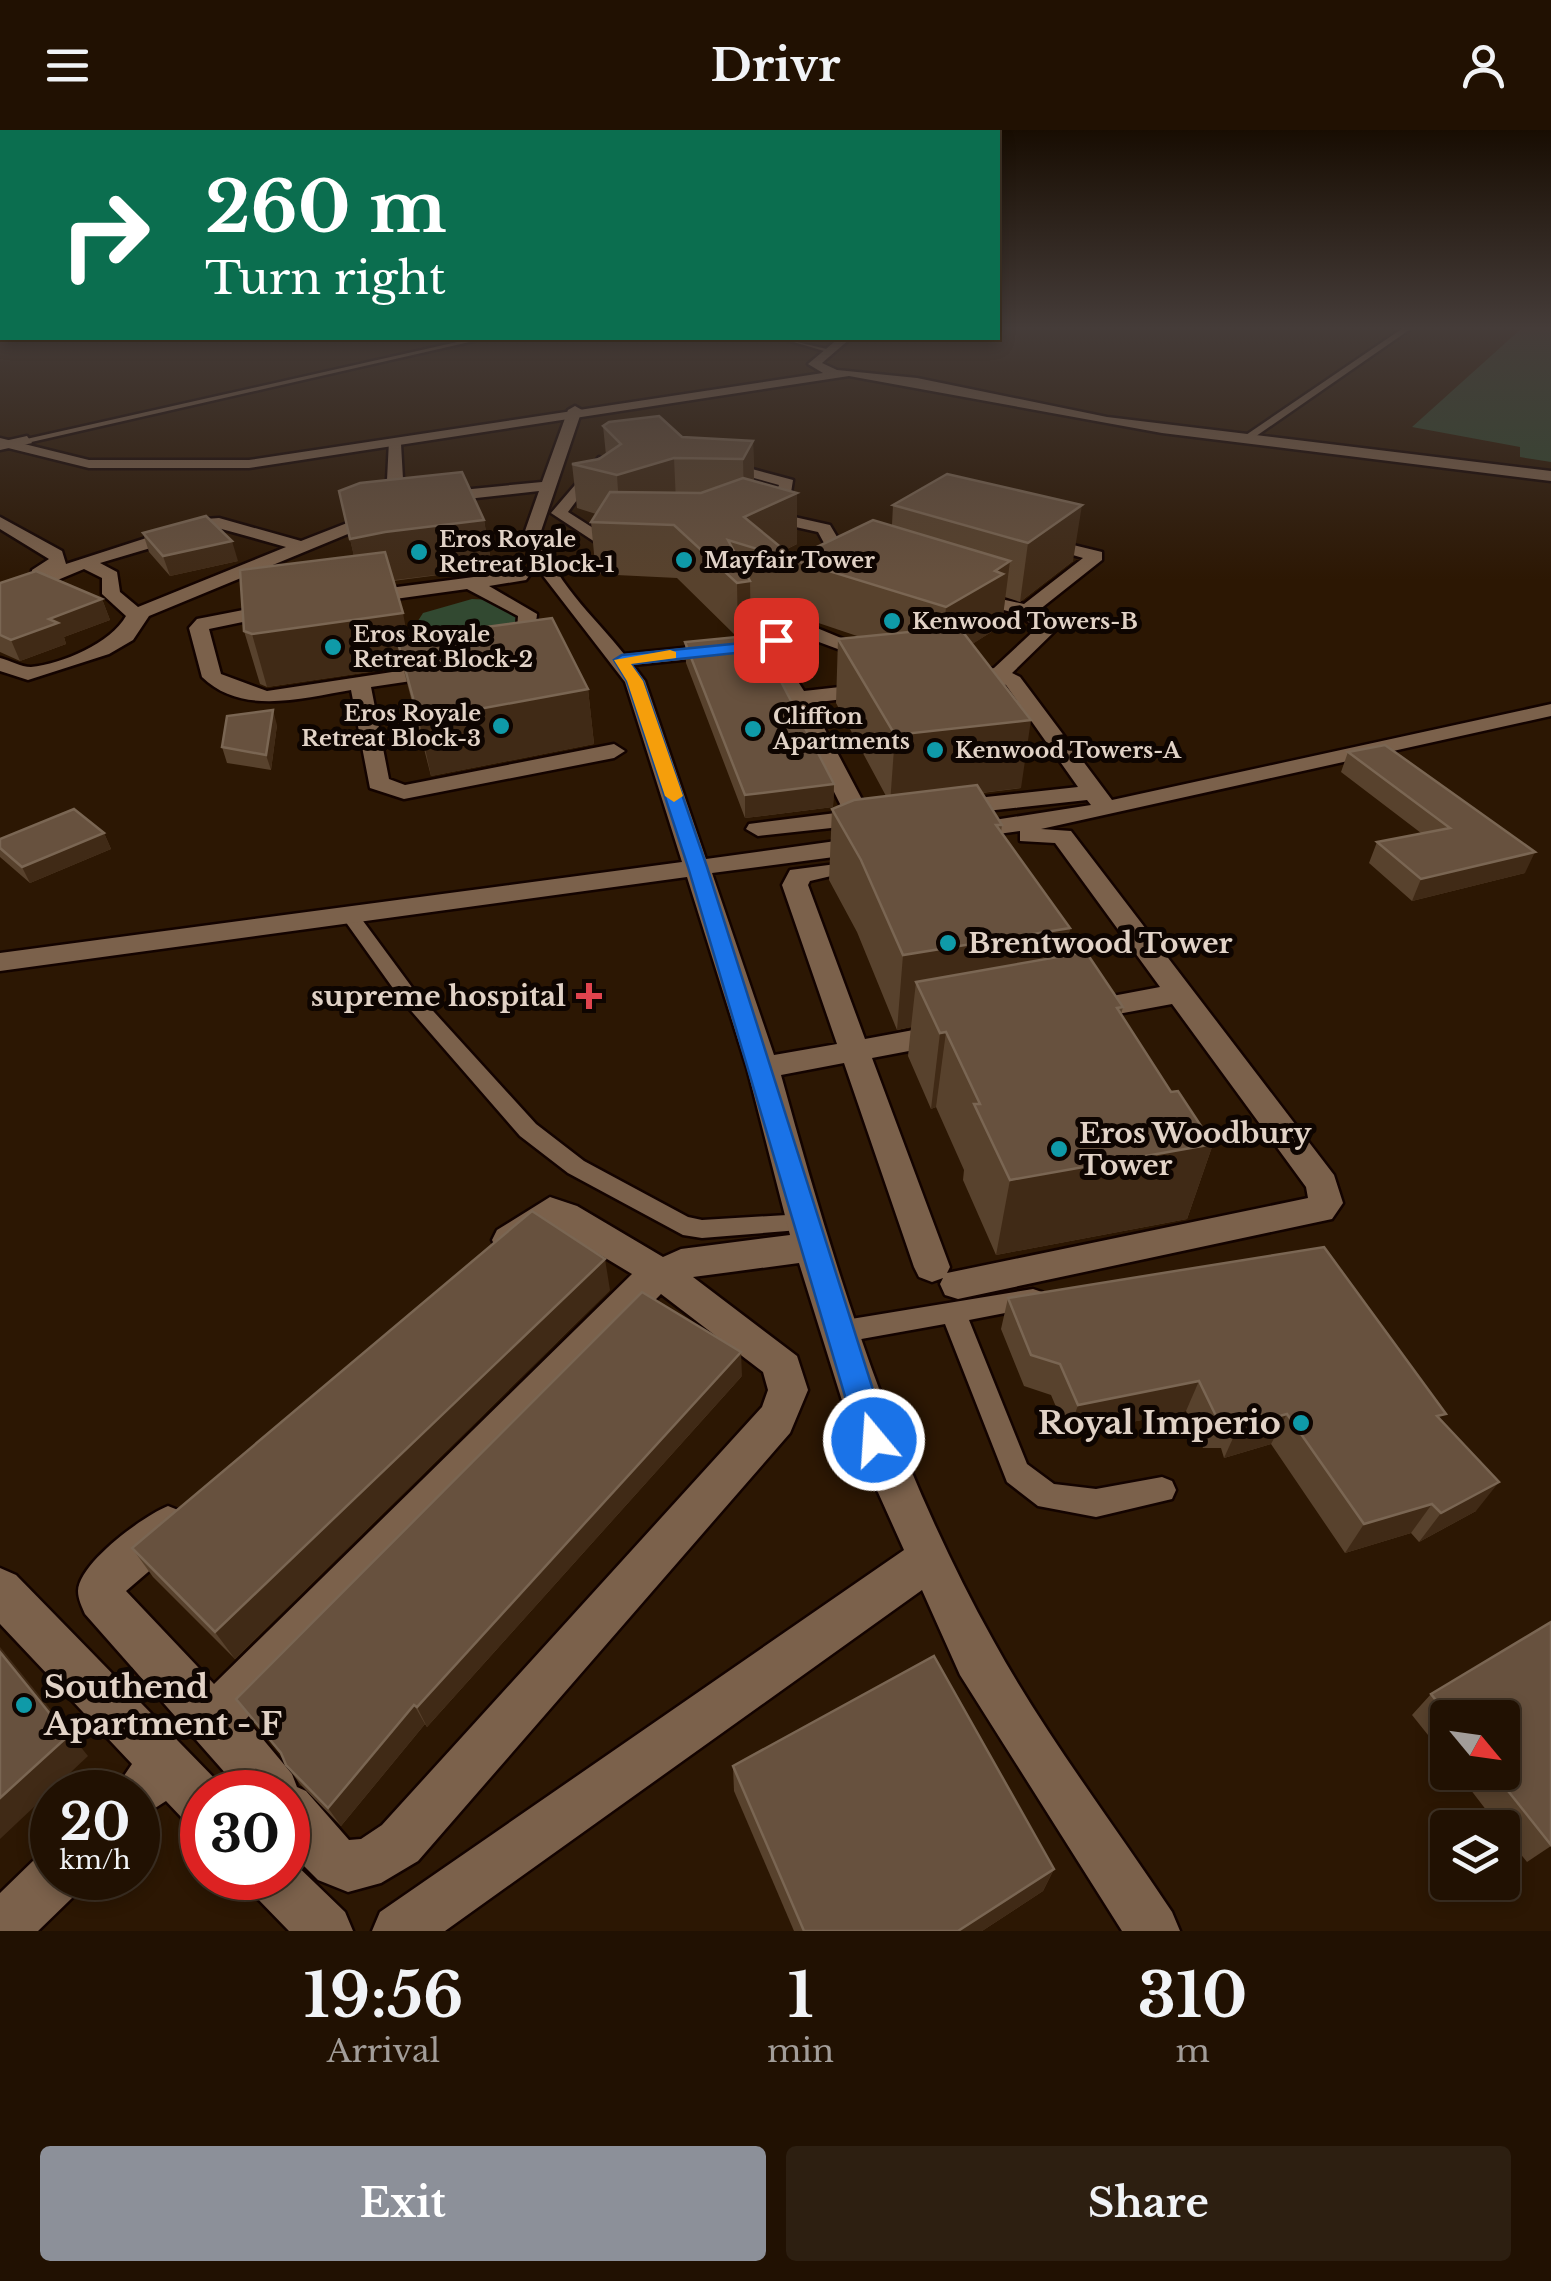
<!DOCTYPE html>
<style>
:root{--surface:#211102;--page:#2d1f11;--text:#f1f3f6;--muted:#a29d99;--line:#3e3124;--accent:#8c9099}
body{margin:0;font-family:"Libre Baskerville",serif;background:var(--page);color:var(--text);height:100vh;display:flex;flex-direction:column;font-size:38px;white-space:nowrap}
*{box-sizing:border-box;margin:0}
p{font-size:32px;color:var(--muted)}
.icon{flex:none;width:55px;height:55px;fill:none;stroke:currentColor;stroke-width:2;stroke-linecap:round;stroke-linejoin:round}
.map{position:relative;height:1801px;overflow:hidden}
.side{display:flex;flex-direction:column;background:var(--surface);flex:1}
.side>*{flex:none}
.guide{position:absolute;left:0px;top:0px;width:1000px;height:210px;box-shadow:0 5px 15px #0003,0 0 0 2px var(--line);background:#0b6e4f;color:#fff;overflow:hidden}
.needle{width:65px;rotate:119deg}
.controls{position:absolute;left:1430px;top:1570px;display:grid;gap:20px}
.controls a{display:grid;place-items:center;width:90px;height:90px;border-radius:10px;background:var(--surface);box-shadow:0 5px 15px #0003,0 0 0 2px var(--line);font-size:50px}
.speed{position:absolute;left:30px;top:1640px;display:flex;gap:20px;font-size:50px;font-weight:700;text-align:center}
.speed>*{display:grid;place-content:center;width:130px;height:130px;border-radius:50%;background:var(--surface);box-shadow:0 5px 15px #0003,0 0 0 2px var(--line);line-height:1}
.speed small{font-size:25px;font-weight:400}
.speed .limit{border:15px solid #d22;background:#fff;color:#111}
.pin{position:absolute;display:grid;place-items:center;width:85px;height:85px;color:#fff;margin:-42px;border-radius:20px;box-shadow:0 5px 15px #0006}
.me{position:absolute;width:110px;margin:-55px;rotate:342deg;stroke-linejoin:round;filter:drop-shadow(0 0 8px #0008)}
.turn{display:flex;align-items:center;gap:35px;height:210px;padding:0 40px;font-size:45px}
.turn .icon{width:130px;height:130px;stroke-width:2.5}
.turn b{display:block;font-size:70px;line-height:85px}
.eta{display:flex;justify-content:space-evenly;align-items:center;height:170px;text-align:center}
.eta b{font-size:60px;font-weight:800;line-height:70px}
.primary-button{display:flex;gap:20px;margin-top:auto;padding:20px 40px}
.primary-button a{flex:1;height:115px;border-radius:10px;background:var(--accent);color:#fff;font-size:40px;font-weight:800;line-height:115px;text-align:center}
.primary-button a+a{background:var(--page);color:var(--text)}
header{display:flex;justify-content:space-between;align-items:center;height:130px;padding:0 40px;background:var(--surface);font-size:45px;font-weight:800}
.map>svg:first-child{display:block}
.green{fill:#324931}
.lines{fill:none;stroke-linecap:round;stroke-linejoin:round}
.lane-casing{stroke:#130300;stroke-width:5}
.street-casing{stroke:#130300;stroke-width:5}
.secondary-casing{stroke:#130300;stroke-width:5}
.lane{fill:#7b614b;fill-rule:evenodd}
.street{fill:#7b614b;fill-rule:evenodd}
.secondary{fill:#7b614b;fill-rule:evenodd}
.wall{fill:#58422d}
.shaded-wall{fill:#402a16}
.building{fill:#67513e;stroke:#7a6653;stroke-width:2.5}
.route{fill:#1a73e8;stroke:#114b97;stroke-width:2.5}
.slow{fill:#f59e0b}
.culture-dot{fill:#0f9aa8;stroke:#0e0501;stroke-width:4}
.health-dot{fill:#e0444e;stroke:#0e0501;stroke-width:4}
.labels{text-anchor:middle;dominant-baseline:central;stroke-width:10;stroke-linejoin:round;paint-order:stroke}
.far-poi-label{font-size:22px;font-weight:bold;fill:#e1d2c6;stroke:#0e0501;text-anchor:start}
.poi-label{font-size:28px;font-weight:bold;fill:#e1d2c6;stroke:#0e0501;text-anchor:start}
.near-poi-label{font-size:32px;font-weight:bold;fill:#e1d2c6;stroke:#0e0501;text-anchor:end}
</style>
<header><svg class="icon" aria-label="menu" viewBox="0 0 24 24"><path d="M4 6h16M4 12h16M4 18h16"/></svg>Drivr<svg class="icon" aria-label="person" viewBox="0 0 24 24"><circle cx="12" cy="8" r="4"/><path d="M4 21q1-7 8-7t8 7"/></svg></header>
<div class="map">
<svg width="1551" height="1801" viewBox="0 0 1551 1801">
<rect width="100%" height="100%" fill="#2c1703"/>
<g class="green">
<polygon points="1522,198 1551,198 1551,332 1520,327 1520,317 1412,297"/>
<polygon points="472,469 493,470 526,491 432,519 416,494 423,483"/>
</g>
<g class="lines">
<defs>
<g id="lane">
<polygon points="1403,198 1412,198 1249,311 1243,311 1243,307"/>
<polygon points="475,208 487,208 27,313 22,310"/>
<polygon points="780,208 835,221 831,223"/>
<polygon points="349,779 355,780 414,860 536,994 584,1031 688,1087 702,1090 804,1084 812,1087 816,1093 812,1099 702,1108 683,1105 568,1043 520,1006 400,868 340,784"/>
<polygon points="1033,1159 1042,1162 1045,1169 1042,1176 969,1190 1027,1334 1054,1354 1096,1359 1162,1347 1172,1351 1176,1360 1172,1369 1096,1387 1038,1376 1007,1352 945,1194 839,1213 830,1210 826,1202 830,1194 839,1191"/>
</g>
<g id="street">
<path d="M 575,276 L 582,280 L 541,401 C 548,447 596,488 624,524 L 761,510 L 800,491 L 887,527 L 870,531 L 800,505 L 776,517 L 804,561 L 876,553 L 886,559 L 876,565 L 811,573 L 867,679 L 882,686 L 859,695 L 758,706 L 746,699 L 749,694 L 844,682 L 791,575 L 759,522 L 633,535 L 645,551 L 706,729 L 872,706 L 885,714 L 872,722 L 712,743 L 774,925 L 837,914 L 782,755 L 790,740 L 844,733 L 848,738 L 844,743 L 810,751 L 808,755 L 865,909 L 951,893 L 966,903 L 951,913 L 872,928 L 950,1137 L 947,1143 L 1308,1068 L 1306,1057 L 1172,874 L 1080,891 L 1070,888 L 1065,881 L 1070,874 L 1160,857 L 1055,713 L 1020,711 L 1020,701 L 962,709 L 950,702 L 962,695 L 1091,675 L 1087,670 L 950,685 L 938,678 L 950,671 L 1078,657 L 1006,555 L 971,544 L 994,538 L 1037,498 L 1015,483 L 959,468 L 959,460 L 1024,474 L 1083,428 L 1032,413 L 1032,405 L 1102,422 L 1102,430 L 1039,480 L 1058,498 L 1012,543 L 1020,547 L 1112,670 L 1551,574 L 1551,586 L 1041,699 L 1071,701 L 1334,1045 L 1343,1073 L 1332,1089 L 958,1169 L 945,1165 L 940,1154 L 943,1148 L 932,1152 L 919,1147 L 914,1137 L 844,933 L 781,945 C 835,1140 894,1333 993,1510 C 1044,1603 1113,1693 1172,1782 L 1180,1801 L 1122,1801 L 960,1545 L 922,1460 L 445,1801 L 372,1801 L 380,1782 L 904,1420 L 854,1309 L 799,1133 L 693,1147 L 797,1226 L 808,1260 L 790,1303 L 418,1731 L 381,1753 L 348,1762 L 318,1750 L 288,1720 L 288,1662 L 242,1662 L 85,1484 C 82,1477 78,1469 78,1461 C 79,1433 143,1386 168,1376 L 183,1382 L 190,1397 L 183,1412 L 126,1461 L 214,1554 L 632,1144 L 554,1097 C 536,1110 521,1128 497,1120 L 492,1110 L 497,1100 L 550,1067 L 577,1076 L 663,1127 L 681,1119 L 790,1105 L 747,938 L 687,747 L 0,841 L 0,823 L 682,732 L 625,552 L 544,447 L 527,415 L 525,401 L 539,361 L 431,373 L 423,368 L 431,363 L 542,352 L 568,280 ZM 661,1164 L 763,1242 L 768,1260 L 762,1277 L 382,1695 L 361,1709 L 349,1710 L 306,1661 L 297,1657 L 292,1644 L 246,1589 Z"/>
<polygon points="27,306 32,313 0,320 0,312"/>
<polygon points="389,311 401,314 403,349 417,361 417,367 405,367 387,350"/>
<polygon points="599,327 606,331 568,382 601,403 603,407 595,412 551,383"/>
<polygon points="715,329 793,350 790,369 772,382 830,395 846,422 843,426 831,426 818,402 751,387 751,380 775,366 779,355 710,336 708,333"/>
<path d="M 383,379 L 391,384 L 389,387 L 149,486 L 133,510 L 109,524 L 28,550 L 0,541 L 0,528 C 9,530 21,537 31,537 C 62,534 111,513 126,486 L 102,464 L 102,448 L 84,439 L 0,474 L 0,461 L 32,448 L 32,440 L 49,429 L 0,399 L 0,387 L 62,421 L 66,434 L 205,389 L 219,388 L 301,411 ZM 218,398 L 286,417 L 138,477 L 120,462 L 117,442 L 100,433 Z"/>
<path d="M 520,441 L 529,446 L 526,450 L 489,456 L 537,484 C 536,501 525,524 508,530 L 498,524 L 517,499 L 518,486 L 467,459 L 359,474 L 350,468 L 359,462 Z"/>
<path d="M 284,472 L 293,478 L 291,482 L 209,499 L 221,544 L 267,561 L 445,534 L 455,540 L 445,546 L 371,557 L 389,649 L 405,655 L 614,614 L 625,621 L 614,628 L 404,669 L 370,658 L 351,560 C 302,568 242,586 202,547 L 189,498 L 197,489 Z"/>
<polygon points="0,1438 16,1445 220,1654 223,1662 202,1662 202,1697 184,1690 166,1671 138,1689 138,1662 113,1662 132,1634 0,1494"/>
<polygon points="52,1722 52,1748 80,1748 73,1767 38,1801 0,1801 0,1763 35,1729"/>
<polygon points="288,1727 345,1782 353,1801 289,1801 256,1767 249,1748 288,1748"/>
</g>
<polygon id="secondary" points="839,208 851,208 822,233 837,240 917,248 1107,287 1551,341 1551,351 1162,303 849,246 249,338 89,338 0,316 0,308 89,330 249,330 823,243 808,234"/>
</defs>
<use href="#lane" class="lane-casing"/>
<use href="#street" class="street-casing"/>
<use href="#secondary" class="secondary-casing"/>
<use href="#lane" class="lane"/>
<use href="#street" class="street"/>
<use href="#secondary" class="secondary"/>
</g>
<g class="wall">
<polygon points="603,296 682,307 753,311 754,351 797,363 797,414 785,420 794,428 892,395 893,375 947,344 1073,431 1020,472 1005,467 1003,486 997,490 996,499 972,514 1021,658 982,663 1002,695 1001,702 1070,798 1064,826 1123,877 1121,885 1171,962 1213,1014 1187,1089 996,1125 963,1050 964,1040 936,977 931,979 908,926 911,897 897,900 857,802 829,750 832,679 886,666 836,573 838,509 860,507 750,470 751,505 834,654 833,677 745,688 686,533 685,512 737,507 677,448 596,444 591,392 596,384 577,378 572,334 599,329 606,325"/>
<polygon points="339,361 484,390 492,438 393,451 408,508 588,559 594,614 431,646 403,537 267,557 260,554 244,501 354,426"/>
<polygon points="143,403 238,431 170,446 149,422"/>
<polygon points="0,453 102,469 110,490 64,507 66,514 20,531 0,522"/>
<polygon points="277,595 271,640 227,633 222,617"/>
<polygon points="1348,622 1525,743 1412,771 1369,733 1377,712 1421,703 1341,642"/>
<polygon points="104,703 111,719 30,753 0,727 0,709"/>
<polygon points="610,1160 235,1529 153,1447 132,1418"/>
<polygon points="1008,1168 1441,1291 1476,1381 1419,1412 1411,1403 1345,1423 1271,1314 1224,1328 1221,1318 1203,1318 1186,1281 1068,1305 1051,1265 1024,1256 1001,1199"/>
<polygon points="742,1246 427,1597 425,1594 341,1696 300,1654 286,1635 282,1626 236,1569"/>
<polygon points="1551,1492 1551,1716 1527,1732 1502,1701 1502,1698 1500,1698 1457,1642 1502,1642 1502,1588 1448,1588 1448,1630 1412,1585 1431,1564"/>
<polygon points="733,1636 1054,1739 1043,1761 982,1801 794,1801 734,1661"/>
</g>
<g class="shaded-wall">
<polygon points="753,311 754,354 744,373 743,329"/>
<polygon points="674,328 676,372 620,391 617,345"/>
<polygon points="797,363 797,414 776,424 744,387"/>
<polygon points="1082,375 1073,431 1020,472 1028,413"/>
<polygon points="484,390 492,438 395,450 361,458 350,409 385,402"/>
<polygon points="232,411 238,431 170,446 163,426"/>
<polygon points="1010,431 1003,486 997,490 996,499 941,534 946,477"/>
<polygon points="750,451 751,507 738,509 737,453"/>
<polygon points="102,469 110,490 64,507 66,514 20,531 11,510 49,489"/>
<polygon points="403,483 413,536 397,509 403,537 267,557 252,504"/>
<polygon points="588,559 594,614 431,646 419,590"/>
<polygon points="273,580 277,595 271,640 266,625"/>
<polygon points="1031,590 1021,658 890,674 895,605"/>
<polygon points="834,654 833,677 745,688 745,665"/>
<polygon points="104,703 111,719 30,753 22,737"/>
<polygon points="1535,722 1525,743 1412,771 1421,749"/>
<polygon points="1070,798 1055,872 916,852 911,897 897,900 903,825"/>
<polygon points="946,902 936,977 931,979 940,903"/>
<polygon points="1213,1014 1187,1089 996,1125 1010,1050"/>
<polygon points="605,1129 610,1160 235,1529 215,1502"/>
<polygon points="741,1222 742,1246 427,1597 417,1577"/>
<polygon points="1199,1251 1186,1281 1068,1305 1078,1275"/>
<polygon points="1287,1284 1271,1314 1224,1328 1238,1297"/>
<polygon points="1499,1352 1476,1381 1419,1412 1441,1383"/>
<polygon points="1432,1374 1411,1403 1345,1423 1364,1394"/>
<polygon points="0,1517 88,1626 0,1709"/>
<polygon points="414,1575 425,1594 341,1696 328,1678"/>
<polygon points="1054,1739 1043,1761 982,1801 958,1801"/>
</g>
<g class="building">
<polygon points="659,286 682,307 753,311 743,329 674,328 617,345 572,334 599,329 621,314 603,296 609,292"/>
<polygon points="462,342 484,390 385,402 350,409 339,361 360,353"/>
<polygon points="947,344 1082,375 1028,413 893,375"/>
<polygon points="743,348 797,363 744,387 794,428 873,390 1010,431 995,441 1003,444 946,477 728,410 750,451 737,453 674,395 591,392 610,362 701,363"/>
<polygon points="206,386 232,411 163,426 143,403"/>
<polygon points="385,422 403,483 252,504 244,501 240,440"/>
<polygon points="36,441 102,469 49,489 58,493 11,510 0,505 0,453"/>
<polygon points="552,488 588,559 419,590 397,509"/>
<polygon points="959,497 1031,590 895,605 838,509"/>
<polygon points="757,505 834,654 745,665 685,512"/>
<polygon points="273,580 266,625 222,617 227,586"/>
<polygon points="1385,615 1535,722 1421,749 1377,712 1450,698 1348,622"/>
<polygon points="977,655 1002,695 996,695 1070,798 903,825 861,730 832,679 854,670"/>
<polygon points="74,679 104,703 22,737 0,718 0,709"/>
<polygon points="1086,822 1123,877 1117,878 1171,962 1178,961 1213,1014 1010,1050 974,974 980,974 946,902 940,903 916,852"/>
<polygon points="532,1081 605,1129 215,1502 132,1418"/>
<polygon points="1324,1117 1446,1284 1437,1286 1499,1352 1441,1383 1432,1374 1364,1394 1287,1284 1238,1297 1235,1287 1217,1288 1199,1251 1078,1275 1060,1234 1031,1225 1008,1168"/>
<polygon points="642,1162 741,1222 417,1577 414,1575 328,1678 286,1635 281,1623 236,1569"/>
<polygon points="1551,1492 1551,1715 1493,1642 1502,1642 1502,1588 1450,1588 1431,1564"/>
<polygon points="0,1522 68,1606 0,1668"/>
<polygon points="934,1526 1054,1739 958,1801 804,1801 733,1636"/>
</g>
<linearGradient id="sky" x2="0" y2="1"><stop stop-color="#180d02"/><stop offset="0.44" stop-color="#453c39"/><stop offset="1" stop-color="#453c39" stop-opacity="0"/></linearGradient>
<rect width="1551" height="450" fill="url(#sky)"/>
<polygon class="route" points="776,505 784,510 765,520 631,534 643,551 707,737 889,1310 885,1320 874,1324 863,1320 858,1310 688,737 627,551 614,530 622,525 762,511"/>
<polygon class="slow" points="670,520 676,522 676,528 631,534 643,551 683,666 674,672 665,666 627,551 614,530"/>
<g class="culture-dot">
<circle cx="419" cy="422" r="10"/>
<circle cx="684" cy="430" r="10"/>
<circle cx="892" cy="491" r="10"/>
<circle cx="333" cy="517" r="10"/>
<circle cx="501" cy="596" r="10"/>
<circle cx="753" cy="599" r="10"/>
<circle cx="935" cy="620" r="10"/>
<circle cx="948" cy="813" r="10"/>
<circle cx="1059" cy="1019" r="10"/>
<circle cx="1301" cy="1293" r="10"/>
<circle cx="24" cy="1575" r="10"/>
</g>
<path class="health-dot" d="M584 851h10v10h10v10h-10v10h-10v-10h-10v-10h10z"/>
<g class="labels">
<g class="far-poi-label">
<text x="439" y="409">Eros Royale<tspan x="439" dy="25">Retreat Block-1</tspan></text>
<text x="704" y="430">Mayfair Tower</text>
<text x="912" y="491">Kenwood Towers-B</text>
<text x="353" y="504">Eros Royale<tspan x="353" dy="25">Retreat Block-2</tspan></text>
<text x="481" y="583" text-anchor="end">Eros Royale<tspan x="481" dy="25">Retreat Block-3</tspan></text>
<text x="773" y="586">Cliffton<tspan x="773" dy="25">Apartments</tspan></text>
<text x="955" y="620">Kenwood Towers-A</text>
</g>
<g class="poi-label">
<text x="968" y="813">Brentwood Tower</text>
<text x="566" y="866" text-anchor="end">supreme hospital</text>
<text x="1079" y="1003">Eros Woodbury<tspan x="1079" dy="32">Tower</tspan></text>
</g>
<g class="near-poi-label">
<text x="1281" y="1293">Royal Imperio</text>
<text x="44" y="1557" text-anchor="start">Southend<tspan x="44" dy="37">Apartment - F</tspan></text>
</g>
</g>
</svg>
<div class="controls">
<a><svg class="needle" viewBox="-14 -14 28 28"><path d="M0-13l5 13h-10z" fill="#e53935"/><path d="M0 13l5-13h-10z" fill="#a29d99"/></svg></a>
<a><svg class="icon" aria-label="layers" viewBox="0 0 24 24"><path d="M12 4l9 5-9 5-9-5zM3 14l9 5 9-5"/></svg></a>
</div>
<div class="speed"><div>20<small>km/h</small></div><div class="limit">30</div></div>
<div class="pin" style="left:776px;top:510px;background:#d93025"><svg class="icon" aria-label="arrive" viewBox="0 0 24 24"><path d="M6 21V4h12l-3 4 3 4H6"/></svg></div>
<svg class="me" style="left:874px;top:1310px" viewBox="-20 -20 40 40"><circle r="17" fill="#1a73e8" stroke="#fff" stroke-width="3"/><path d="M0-11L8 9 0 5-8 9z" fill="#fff"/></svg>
<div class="guide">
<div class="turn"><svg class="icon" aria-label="right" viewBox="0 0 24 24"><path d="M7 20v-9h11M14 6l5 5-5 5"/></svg><div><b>260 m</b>Turn right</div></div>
</div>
</div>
<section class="side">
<div class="eta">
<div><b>19:56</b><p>Arrival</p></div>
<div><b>1</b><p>min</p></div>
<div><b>310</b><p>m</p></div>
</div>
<div class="primary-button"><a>Exit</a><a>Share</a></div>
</section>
